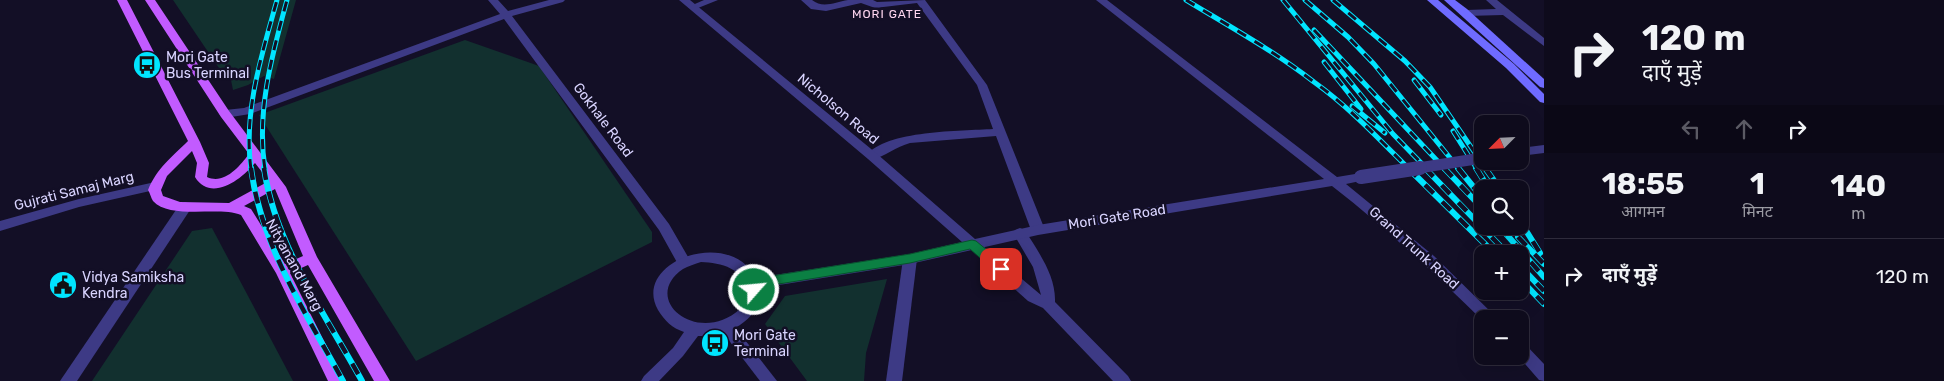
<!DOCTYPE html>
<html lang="hi">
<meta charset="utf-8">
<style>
:root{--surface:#0e0b1c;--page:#171425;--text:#f1f3f6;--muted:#9b9ba3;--line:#2e2b3b}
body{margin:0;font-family:Rubik,"Noto Sans Devanagari",sans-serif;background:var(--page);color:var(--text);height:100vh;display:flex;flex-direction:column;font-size:19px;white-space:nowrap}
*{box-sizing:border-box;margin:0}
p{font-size:16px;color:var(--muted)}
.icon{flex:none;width:28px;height:28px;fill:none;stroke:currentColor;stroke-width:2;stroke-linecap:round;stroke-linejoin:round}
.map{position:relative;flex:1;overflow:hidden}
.sheet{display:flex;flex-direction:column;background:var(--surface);width:400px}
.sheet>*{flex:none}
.guide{background:#0e0b1c;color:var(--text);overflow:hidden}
.needle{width:32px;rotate:246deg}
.controls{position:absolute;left:1474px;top:115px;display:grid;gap:10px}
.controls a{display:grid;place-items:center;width:55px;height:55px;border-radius:10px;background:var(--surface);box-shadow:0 5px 20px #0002,0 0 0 1px var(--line);font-size:25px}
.pin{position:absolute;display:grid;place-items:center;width:42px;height:42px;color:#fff;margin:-21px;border-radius:10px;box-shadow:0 2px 8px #0006}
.me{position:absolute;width:55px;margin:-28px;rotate:63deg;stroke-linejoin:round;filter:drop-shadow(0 0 4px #0008)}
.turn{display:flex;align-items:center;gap:18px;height:105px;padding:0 15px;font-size:22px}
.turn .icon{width:65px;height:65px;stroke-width:2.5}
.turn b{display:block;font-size:35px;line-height:42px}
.lanes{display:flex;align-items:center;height:48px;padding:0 15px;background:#0003;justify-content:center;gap:25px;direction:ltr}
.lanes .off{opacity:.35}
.eta{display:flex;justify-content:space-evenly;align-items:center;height:85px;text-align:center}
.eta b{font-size:30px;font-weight:700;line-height:35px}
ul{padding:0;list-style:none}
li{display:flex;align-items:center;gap:15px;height:75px;padding:0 15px;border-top:1px solid var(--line)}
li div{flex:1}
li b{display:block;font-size:19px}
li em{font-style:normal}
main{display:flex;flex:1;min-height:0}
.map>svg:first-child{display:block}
.green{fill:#12302f}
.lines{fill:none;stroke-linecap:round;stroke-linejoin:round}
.minor{fill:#3d3a85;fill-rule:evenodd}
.tertiary{fill:#3d3a85;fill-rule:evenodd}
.secondary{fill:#6f6bff;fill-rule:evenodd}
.primary{fill:#c25bff;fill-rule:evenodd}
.rail-far1-casing{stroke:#00e5ff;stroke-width:5}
.rail-casing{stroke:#00e5ff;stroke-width:6}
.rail-far1{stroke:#130f26;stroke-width:3;stroke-dasharray:10;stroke-linecap:butt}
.rail{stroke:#130f26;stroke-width:4.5;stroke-dasharray:12;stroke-linecap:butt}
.tertiary-bridge-far1{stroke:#3d3a85;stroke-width:11}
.tertiary-bridge{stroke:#3d3a85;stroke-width:14}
.route{fill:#0b8043;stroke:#07532c}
.labels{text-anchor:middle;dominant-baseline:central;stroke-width:5;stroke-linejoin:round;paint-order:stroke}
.far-neighbourhood-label{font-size:12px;letter-spacing:1px;fill:#ffd6f0;stroke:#130f26}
.poi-label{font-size:14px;fill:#d9d4ff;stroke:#130f26;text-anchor:start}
.street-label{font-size:14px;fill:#d9d4ff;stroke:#130f26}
</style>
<main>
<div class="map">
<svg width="1544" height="381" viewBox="0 0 1544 381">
<rect width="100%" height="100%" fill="#130f26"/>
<g class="green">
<polygon points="173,0 296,0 274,79 264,76 248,85 233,90 231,80 223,74"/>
<polygon points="465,40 539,66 652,232 652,242 416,361 259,115"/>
<polygon points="212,228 293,381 92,381 192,231"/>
<polygon points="887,279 866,353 864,381 807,381 765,324 785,296"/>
</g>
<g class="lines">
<g class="minor">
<polygon points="488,0 498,0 508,11 549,0 565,0 563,2 512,16 669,224 691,262 689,266 679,266 659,230 504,19 250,114 225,118 219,114 225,110 244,108 500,14"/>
<polygon points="704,0 718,0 693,10 688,7"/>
<path d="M 801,0 L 812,0 C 823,9 835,2 848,0 C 856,0 865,0 873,0 L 877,2 L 925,0 L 987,85 L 1045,230 L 1043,233 L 1033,233 L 1031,230 L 996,136 L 910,143 C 896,147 885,156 872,160 L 866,156 C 885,130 962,131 993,129 L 977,85 L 917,3 L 875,8 L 861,3 L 826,11 L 811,9 Z"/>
<polygon points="1486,0 1497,0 1544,38 1544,46 1503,15 1466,16 1461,13 1466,10 1496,9"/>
<path d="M 1020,228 L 1025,230 C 1038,252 1056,275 1055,302 L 1128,376 L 1131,381 L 1113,381 L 1043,308 L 1028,301 L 965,244 L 967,241 L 977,241 L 1041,295 L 1033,267 L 1013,233 L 1015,230 Z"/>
<polygon points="910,254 915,255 917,259 902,381 886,381 903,259 905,255"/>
<polygon points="726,320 731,322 777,381 760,381 721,330 719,326 721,322"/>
</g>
<g class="tertiary">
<path d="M 679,0 L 690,0 L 876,153 L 975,239 L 1038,225 L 1324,179 L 1096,0 L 1107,0 L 1337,177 L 1361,173 L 1365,174 L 1367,177 L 1365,180 L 1346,184 L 1434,256 L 1498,319 L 1482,320 C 1434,273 1385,227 1332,186 L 1038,235 L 910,264 L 760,288 C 761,322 727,336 698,336 L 683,356 L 659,381 L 641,381 L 644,376 L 673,348 L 684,332 C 672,328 665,321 658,310 C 631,262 729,226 756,278 L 910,254 L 962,242 L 868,159 ZM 701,262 C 721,263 745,268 746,292 C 746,299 745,305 740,309 C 698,347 639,299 683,269 C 688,266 695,264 701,262 Z"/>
<polygon points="1544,145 1544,153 1520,156 1520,148"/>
<polygon points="155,182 159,183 161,186 159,189 79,207 0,231 0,221 79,199"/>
<polygon points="185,202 190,204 191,207 190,210 77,381 60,381 180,204"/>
<polygon points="1520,342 1525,344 1544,364 1544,381 1539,380 1518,356 1520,356"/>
</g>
<g class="secondary">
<polygon points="1427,0 1438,0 1514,64 1544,94 1544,103 1540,102 1506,68"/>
<polygon points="1444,0 1455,0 1467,9 1544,79 1544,88 1540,87"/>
</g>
<path class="primary" d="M 117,0 L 127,0 L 200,142 L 209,163 L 207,177 C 224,185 239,167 249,154 L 221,117 L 145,0 L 155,0 L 229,111 L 286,187 L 317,257 L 390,381 L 374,381 L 308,265 L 290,273 L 344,381 L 328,381 L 276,273 L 241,215 C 219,206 170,220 153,201 C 151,198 150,193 148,190 C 157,168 172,157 188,141 ZM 192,151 L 197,163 L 195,177 C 211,203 242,179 255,163 L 269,181 L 229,203 L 180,202 L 163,196 L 161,190 L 167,176 ZM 275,189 L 303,256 L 285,264 L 251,209 L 244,206 Z"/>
<defs>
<g id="rail-far1">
<path d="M 1186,0 C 1229,26 1274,51 1314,82 C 1349,107 1379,139 1409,169"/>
<polyline points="1283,0 1393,134 1427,169"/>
<polyline points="1305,0 1348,37 1374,64 1459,169"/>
<polyline points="1333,0 1405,61 1430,87 1486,169"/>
<polyline points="1314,30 1445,169"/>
<polyline points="1324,62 1361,109"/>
<polyline points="1414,80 1441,115"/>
<polyline points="1352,106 1385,133"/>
<polyline points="1453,131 1477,169"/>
<path d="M 251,169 C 243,112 262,54 277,0"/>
<path d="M 265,169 C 256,112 272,55 287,0"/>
</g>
<g id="rail">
<path d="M 251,168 C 261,246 306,313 343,381"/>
<path d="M 264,168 C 275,245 325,314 362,381"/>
<polyline points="1408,168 1495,254"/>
<polyline points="1425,168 1508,254"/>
<polyline points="1444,168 1482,208"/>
<polyline points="1458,168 1480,195"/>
<polyline points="1476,168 1489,189"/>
<polyline points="1485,168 1500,189"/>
<polyline points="1520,221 1540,253"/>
<polyline points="1499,226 1544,277"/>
<polyline points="1518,237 1544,264"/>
<polyline points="1520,266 1544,291"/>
<polyline points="1520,279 1544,304"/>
</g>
</defs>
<use href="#rail-far1" class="rail-far1-casing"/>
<use href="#rail" class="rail-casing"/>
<use href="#rail-far1" class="rail-far1"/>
<use href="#rail" class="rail"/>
<polyline class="tertiary-bridge-far1" points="1412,169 1482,158"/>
<polyline class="tertiary-bridge" points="1361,177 1420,168"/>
</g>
<polygon class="route" points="972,240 976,241 1005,265 1007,269 1005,272 996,272 970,249 910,263 760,287 758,293 749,293 746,284 748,280 752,279 910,254"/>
<defs>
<symbol id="bus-disc" viewBox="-11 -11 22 22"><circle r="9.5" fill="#00e5ff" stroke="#130f26"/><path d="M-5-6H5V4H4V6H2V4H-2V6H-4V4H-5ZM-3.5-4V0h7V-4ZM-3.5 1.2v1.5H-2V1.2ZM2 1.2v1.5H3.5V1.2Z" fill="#111"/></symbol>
<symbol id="civic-disc" viewBox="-11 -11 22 22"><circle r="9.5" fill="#00e5ff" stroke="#130f26"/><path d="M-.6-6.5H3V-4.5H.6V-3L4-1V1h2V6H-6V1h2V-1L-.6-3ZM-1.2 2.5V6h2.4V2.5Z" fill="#111"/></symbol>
</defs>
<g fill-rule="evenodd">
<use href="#bus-disc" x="131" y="49" width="32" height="32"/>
<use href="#civic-disc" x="47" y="269" width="32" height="32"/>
<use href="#bus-disc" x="699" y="327" width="32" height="32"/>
</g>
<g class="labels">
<g class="far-neighbourhood-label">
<text x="887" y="14">MORI GATE</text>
</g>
<g class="poi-label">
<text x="166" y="57">Mori Gate<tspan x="166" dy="16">Bus Terminal</tspan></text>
<text x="82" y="277">Vidya Samiksha<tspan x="82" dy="16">Kendra</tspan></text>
<text x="734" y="335">Mori Gate<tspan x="734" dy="16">Terminal</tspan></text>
</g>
<g class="street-label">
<text transform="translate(838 109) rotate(40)">Nicholson Road</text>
<text transform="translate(603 120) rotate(53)">Gokhale Road</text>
<text transform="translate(74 191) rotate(-14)">Gujrati Samaj Marg</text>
<text transform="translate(1117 217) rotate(-9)">Mori Gate Road</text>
<text transform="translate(1414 248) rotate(42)">Grand Trunk Road</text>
<text transform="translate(294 265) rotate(61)">Nityanand Marg</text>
</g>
</g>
</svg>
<div class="controls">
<a><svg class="needle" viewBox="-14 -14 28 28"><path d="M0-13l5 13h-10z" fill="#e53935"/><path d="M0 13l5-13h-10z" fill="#9b9ba3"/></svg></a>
<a><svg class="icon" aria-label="search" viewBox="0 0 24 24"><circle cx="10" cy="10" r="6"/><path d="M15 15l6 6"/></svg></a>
<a>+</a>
<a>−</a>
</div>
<div class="pin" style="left:1001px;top:269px;background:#d93025"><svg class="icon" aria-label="arrive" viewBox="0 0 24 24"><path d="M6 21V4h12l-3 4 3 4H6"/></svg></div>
<svg class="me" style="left:754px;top:290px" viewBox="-20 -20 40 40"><circle r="17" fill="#0b8043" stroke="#fff" stroke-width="3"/><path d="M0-11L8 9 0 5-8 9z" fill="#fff"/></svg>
</div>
<section class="sheet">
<div class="guide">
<div class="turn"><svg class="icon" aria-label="right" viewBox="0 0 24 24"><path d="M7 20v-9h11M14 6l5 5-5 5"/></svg><div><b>120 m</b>दाएँ मुड़ें</div></div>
<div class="lanes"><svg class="icon off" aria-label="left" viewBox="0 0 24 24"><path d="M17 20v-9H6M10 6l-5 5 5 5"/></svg><svg class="icon off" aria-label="ahead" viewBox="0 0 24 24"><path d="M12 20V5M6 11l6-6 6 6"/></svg><svg class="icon" aria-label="right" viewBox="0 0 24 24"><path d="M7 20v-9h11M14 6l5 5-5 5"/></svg></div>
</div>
<div class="eta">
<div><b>18:55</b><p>आगमन</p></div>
<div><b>1</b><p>मिनट</p></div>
<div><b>140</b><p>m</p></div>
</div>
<ul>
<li><svg class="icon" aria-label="right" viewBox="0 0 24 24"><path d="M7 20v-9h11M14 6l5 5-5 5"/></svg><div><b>दाएँ मुड़ें</b></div><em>120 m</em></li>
</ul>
</section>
</main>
